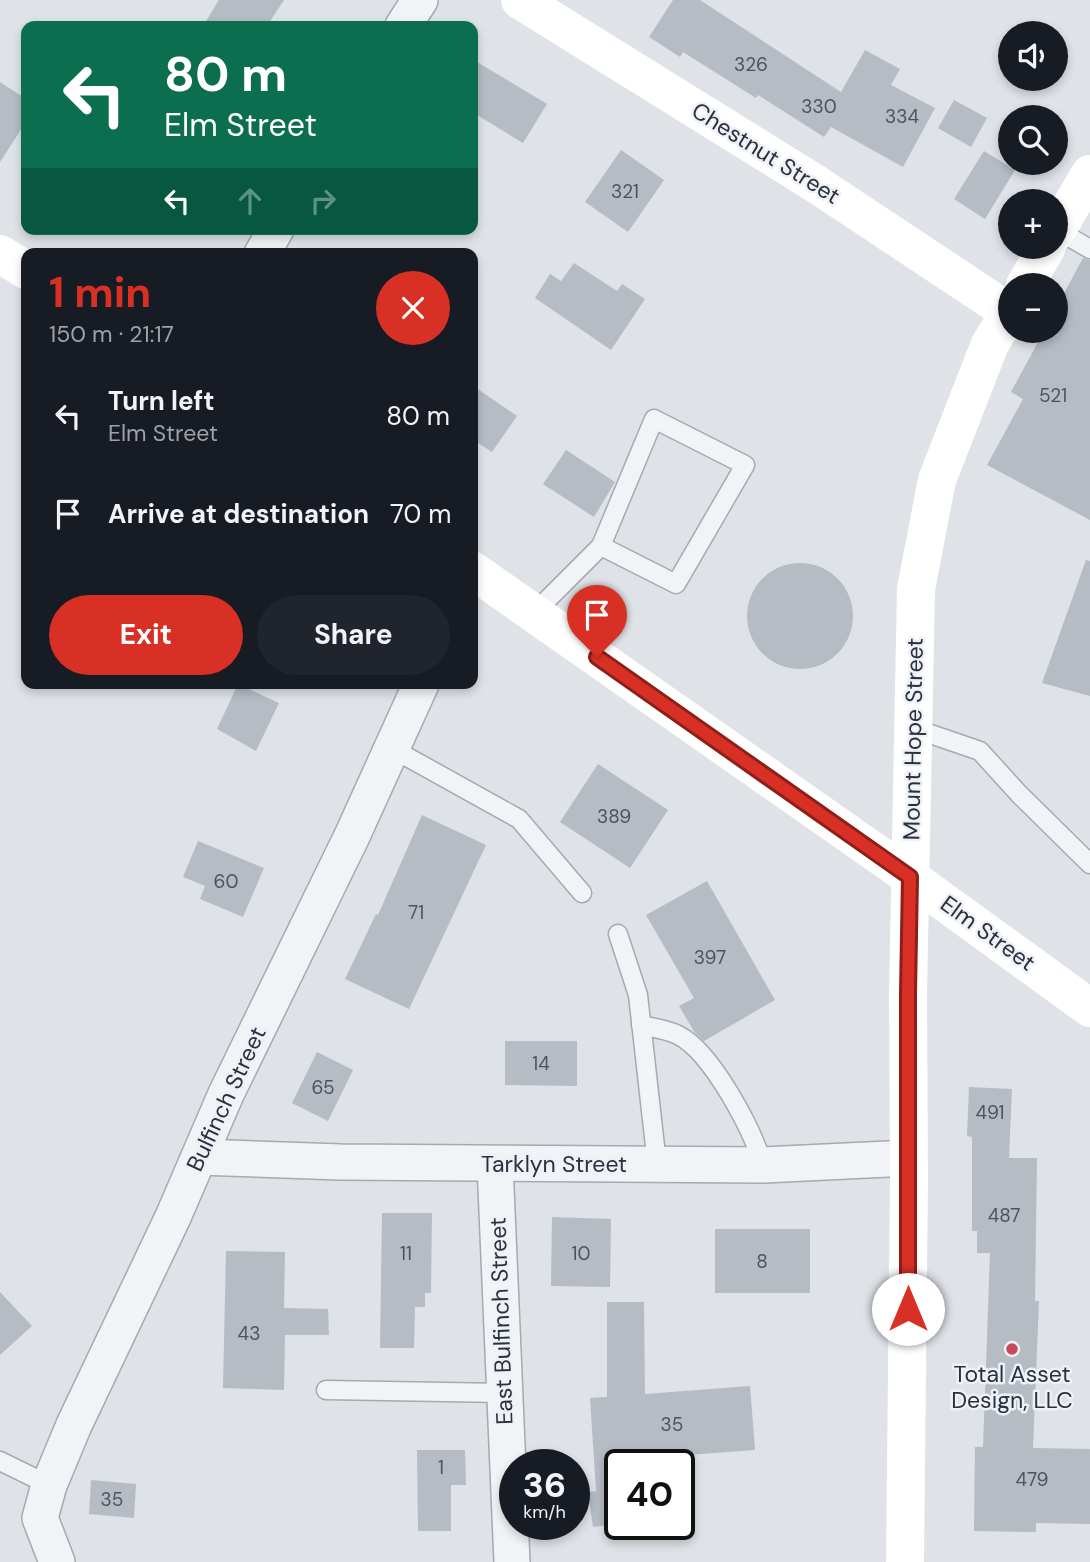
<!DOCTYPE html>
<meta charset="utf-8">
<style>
:root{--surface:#171b24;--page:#20242c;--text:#f1f3f6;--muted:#9ea1a6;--accent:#d93025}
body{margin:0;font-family:"DM Sans",sans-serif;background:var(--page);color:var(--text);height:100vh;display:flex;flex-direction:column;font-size:26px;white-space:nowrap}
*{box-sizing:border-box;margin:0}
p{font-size:23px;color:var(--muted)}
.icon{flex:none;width:38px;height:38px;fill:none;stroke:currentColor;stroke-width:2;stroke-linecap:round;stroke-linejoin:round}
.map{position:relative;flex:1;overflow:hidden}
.drawer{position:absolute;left:21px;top:248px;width:457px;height:441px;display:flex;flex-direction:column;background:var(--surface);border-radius:14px;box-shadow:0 4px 10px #0003}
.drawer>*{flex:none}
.top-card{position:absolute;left:21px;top:21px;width:457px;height:214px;border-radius:14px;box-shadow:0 4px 10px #0003;background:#0b6e4f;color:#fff;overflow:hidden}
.tools{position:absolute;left:998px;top:21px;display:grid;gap:14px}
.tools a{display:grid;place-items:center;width:70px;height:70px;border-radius:50%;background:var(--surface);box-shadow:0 4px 10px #0003;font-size:35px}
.speed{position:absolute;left:499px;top:1449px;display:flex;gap:14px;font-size:35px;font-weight:700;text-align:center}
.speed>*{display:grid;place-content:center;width:91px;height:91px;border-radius:50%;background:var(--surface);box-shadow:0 4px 10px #0003;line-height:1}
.speed small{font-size:18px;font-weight:400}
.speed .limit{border:4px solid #111;border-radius:10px;background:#fff;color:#111}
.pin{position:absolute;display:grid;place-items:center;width:60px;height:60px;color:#fff;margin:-72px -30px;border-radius:50% 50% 50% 0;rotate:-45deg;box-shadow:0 0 7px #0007}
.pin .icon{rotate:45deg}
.me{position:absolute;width:77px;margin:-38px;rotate:0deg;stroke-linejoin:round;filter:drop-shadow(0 0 5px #0008)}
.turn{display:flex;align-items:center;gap:24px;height:147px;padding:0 28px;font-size:32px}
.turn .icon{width:91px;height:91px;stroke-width:2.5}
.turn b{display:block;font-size:49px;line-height:60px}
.lanes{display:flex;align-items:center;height:66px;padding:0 28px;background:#0003;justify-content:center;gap:35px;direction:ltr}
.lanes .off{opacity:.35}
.round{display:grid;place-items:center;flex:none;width:74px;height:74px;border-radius:37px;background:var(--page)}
.summary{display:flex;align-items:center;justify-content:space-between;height:119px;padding:0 28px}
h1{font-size:42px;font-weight:700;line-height:52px;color:var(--accent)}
.primary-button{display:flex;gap:14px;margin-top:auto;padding:14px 28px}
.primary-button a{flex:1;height:80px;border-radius:42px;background:var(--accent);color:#fff;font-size:28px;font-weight:700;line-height:80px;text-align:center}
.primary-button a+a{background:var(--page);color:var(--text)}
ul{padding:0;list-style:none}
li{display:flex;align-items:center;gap:21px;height:98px;padding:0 28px}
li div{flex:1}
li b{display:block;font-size:26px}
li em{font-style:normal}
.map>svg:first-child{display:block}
.building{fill:#b6bcc4}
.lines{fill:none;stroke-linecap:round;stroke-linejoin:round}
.lane-casing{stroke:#a5a9b1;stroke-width:21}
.street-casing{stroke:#a5a9b1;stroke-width:38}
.lane{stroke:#f1f3f6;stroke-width:18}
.street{stroke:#f1f3f6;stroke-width:35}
.secondary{stroke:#fff;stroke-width:38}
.route-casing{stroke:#8d1f18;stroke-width:18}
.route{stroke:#d93025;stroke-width:12}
.poi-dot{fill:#c7495d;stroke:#eef1f5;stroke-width:2.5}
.labels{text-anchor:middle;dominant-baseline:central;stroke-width:5;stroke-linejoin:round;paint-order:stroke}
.number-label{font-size:19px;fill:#4c5360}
.street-label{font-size:23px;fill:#29303e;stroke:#eef1f5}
.poi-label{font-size:23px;fill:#29303e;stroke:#eef1f5}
</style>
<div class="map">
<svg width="1090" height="1562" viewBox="0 0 1090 1562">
<rect width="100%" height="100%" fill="#dfe2e7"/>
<g class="building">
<polygon points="219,0 284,0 267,26 203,26"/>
<polygon points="673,0 700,0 841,92 865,50 900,69 891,85 935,108 903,167 831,127 824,137 758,95 756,98 683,52 680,57 649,37"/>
<polygon points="472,59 547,104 523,143 472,112"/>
<polygon points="0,82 26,99 26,122 0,162"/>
<polygon points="954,100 987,118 971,147 938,128"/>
<polygon points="621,150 664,180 628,232 585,202"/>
<polygon points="984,151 1015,170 985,219 954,199"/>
<polygon points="1083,258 1090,260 1090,520 987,465 1023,399 1011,392 1044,331 1055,331 1055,310"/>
<polygon points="574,263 617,291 622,284 645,299 611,350 535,298 550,274 561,281"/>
<polygon points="472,385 517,416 492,452 472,439"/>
<polygon points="566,450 615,482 594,517 543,484"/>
<polygon points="1086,560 1090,561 1090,696 1042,683"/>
<circle cx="800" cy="616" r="53"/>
<polygon points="238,684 279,703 256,751 217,729"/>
<polygon points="598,764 668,810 630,868 560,822"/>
<polygon points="422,815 486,845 409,1009 345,979 376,914 378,915"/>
<polygon points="198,841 264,868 243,917 200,899 205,886 183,877"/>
<polygon points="707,881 775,1000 704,1041 695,1033 679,1006 694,998 646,915"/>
<polygon points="505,1041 577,1041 577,1086 505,1085"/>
<polygon points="317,1052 353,1070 328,1121 292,1103"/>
<polygon points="969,1087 1012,1089 1009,1158 1037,1158 1035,1301 1039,1301 1033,1448 1090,1449 1090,1524 1036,1523 1036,1532 974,1531 975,1447 983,1447 990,1253 977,1253 977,1231 972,1231 972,1137 967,1136"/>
<polygon points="382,1213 432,1213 431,1293 425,1293 425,1307 415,1307 414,1348 380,1348"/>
<polygon points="552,1217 611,1219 610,1287 551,1286"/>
<rect x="715" y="1229" width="95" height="64"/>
<polygon points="226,1251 285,1252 284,1308 328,1309 329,1335 285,1335 284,1390 223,1388"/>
<polygon points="0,1292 32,1326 0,1355"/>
<polygon points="607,1302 644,1302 645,1394 750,1386 755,1450 620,1460 620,1523 593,1527 588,1492 596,1491 590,1398 607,1397"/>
<polygon points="417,1450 465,1450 466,1485 451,1485 451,1531 418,1531"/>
<polygon points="91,1480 136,1484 134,1518 89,1514"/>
</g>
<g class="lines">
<defs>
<g id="lane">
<polyline points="1057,230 1090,249"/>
<polyline points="534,613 601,546 676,584 745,465 654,419 601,546"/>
<polyline points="913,728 980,751 1019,794 1090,864"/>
<polyline points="393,749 519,819 582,893"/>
<polyline points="618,934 638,995 657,1164"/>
<path d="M 641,1025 C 654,1028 666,1029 678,1035 C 712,1052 752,1129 763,1165"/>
<polyline points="326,1390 504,1393"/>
<polyline points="0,1461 49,1485"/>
</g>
<g id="street">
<polyline points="403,26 420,0"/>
<polyline points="262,254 276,229"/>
<polyline points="199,1157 341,1162 763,1165 909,1158"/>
<polyline points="495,1164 512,1562"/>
<polyline points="57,1562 40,1518 49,1485 74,1425 173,1217 226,1094 352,836 421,684"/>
</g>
</defs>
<use href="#lane" class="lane-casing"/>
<use href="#street" class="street-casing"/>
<use href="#lane" class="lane"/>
<use href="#street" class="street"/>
<g class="secondary">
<polyline points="520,0 816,184 1009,312"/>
<polyline points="1055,233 1090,174"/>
<polyline points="0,254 26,270"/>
<polyline points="1025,285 1047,247"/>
<polyline points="472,570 889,862 1090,1008"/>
<polyline points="905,1562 909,1178 908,993 916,589 937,480 990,344 1010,311"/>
</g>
</g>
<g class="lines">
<defs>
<polyline id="route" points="597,657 910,877 908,993 908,1309"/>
</defs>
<use href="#route" class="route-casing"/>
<use href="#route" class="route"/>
</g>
<circle class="poi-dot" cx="1012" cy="1349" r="7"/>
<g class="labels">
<g class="number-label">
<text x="751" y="64">326</text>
<text x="819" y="106">330</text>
<text x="902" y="116">334</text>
<text x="625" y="191">321</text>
<text x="1053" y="395">521</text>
<text x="614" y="816">389</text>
<text x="226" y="881">60</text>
<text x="416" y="912">71</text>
<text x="710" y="957">397</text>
<text x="541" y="1063">14</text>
<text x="323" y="1087">65</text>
<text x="990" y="1112">491</text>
<text x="1004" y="1215">487</text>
<text x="406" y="1253">11</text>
<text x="581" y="1253">10</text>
<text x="762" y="1261">8</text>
<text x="249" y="1333">43</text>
<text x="672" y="1424">35</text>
<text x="441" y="1467">1</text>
<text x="1032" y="1479">479</text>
<text x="112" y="1499">35</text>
</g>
<g class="street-label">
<text transform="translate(766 153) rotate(32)">Chestnut Street</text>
<text transform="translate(913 739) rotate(-89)">Mount Hope Street</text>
<text transform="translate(988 933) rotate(36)">Elm Street</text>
<text transform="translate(226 1099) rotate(-65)">Bulfinch Street</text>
<text x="554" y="1164">Tarklyn Street</text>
<text transform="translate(501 1321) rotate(-92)">East Bulfinch Street</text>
</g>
<g class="poi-label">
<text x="1012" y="1374">Total Asset<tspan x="1012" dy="26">Design, LLC</tspan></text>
</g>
</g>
</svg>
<div class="tools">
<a><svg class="icon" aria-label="sound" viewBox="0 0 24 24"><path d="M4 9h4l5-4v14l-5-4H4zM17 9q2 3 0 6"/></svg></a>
<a><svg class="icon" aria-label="search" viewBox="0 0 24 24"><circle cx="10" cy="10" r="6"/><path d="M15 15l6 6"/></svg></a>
<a>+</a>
<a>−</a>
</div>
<div class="speed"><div>36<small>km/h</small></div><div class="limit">40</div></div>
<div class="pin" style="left:597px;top:657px;background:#d93025"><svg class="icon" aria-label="arrive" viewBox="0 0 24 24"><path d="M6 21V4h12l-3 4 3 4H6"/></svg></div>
<svg class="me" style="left:908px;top:1309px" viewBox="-20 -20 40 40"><circle r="19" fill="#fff"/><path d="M0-13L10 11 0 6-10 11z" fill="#d93025"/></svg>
<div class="top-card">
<div class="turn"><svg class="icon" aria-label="left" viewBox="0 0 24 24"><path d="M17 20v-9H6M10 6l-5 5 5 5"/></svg><div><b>80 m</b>Elm Street</div></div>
<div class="lanes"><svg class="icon" aria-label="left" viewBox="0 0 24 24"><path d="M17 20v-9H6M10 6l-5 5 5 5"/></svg><svg class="icon off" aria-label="ahead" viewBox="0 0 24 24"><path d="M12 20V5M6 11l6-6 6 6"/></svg><svg class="icon off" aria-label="right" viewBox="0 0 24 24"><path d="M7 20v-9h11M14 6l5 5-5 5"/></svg></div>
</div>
<section class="drawer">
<div class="summary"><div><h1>1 min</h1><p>150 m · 21:17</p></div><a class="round" style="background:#d93025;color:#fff"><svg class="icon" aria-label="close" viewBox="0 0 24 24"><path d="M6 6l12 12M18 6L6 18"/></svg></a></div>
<ul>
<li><svg class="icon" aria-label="left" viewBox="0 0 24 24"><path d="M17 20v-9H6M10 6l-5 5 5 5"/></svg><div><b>Turn left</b><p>Elm Street</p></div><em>80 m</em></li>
<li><svg class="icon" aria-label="arrive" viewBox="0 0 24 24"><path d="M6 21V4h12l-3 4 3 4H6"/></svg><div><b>Arrive at destination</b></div><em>70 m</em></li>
</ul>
<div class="primary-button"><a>Exit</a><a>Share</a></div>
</section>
</div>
